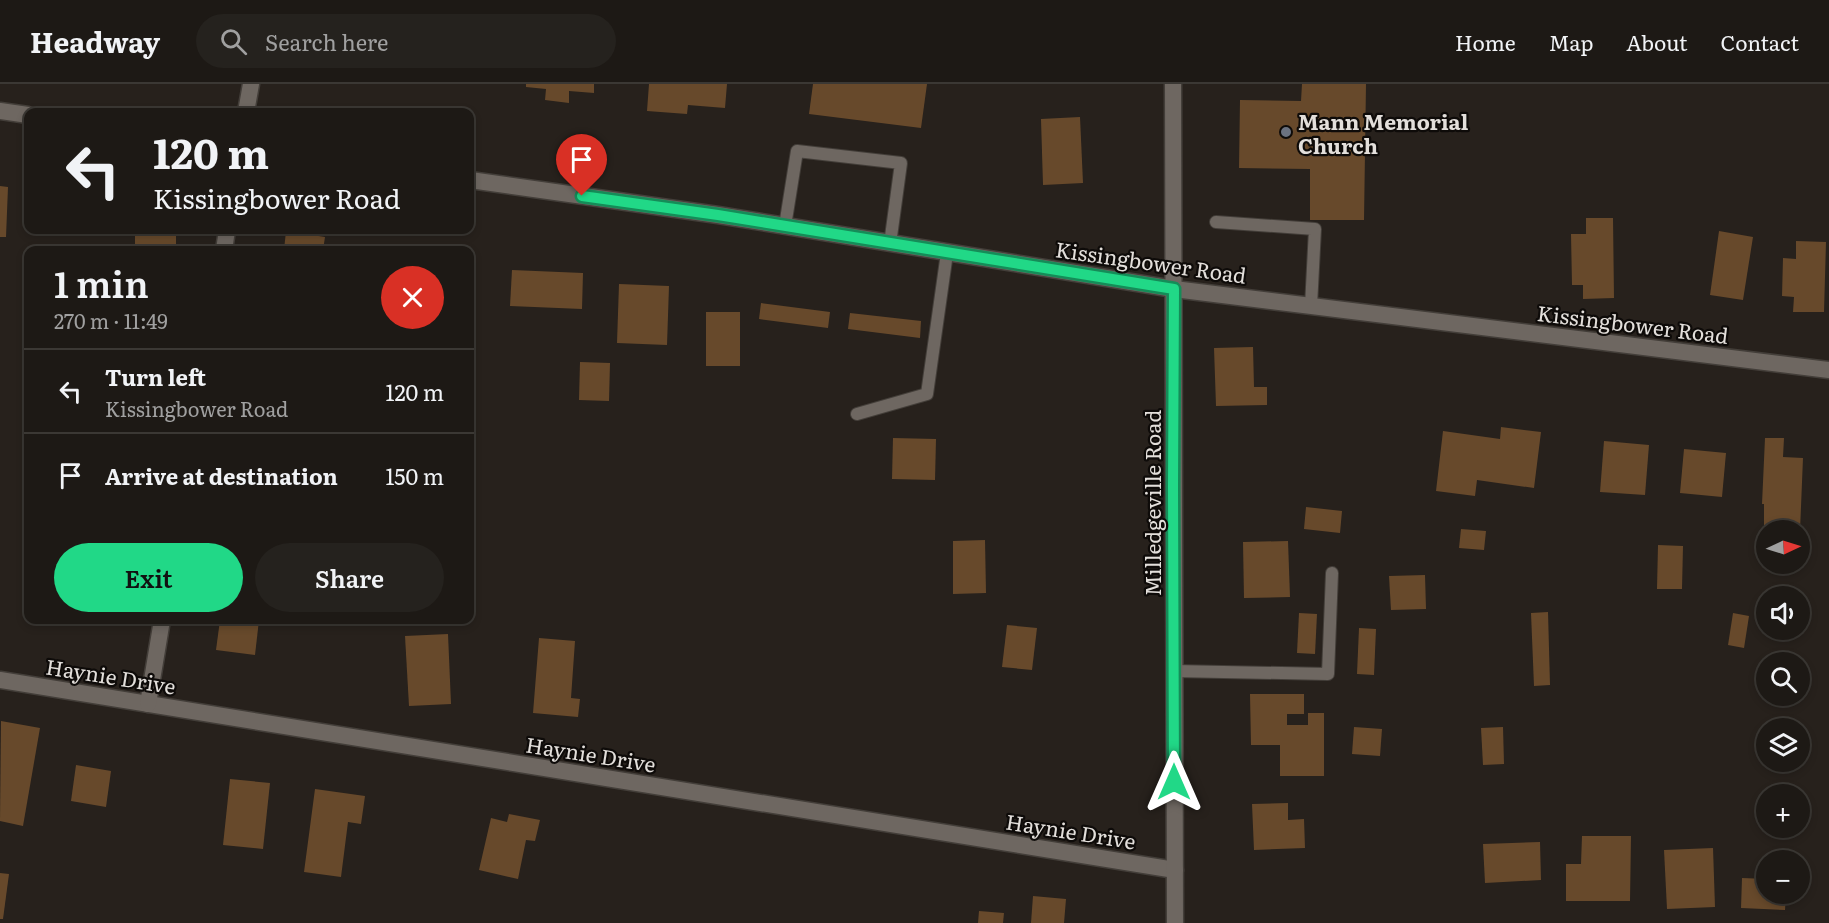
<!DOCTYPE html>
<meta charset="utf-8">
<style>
:root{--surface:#1d1915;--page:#25221e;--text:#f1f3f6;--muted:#a0a0a0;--line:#3b3834;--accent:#21d887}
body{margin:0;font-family:Literata,serif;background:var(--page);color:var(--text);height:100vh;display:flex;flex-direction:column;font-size:22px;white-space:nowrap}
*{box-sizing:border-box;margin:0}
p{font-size:20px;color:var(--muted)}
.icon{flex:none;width:33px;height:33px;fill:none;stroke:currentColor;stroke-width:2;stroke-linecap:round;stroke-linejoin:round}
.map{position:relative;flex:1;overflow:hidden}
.panel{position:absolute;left:24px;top:162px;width:450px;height:378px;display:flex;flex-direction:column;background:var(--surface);border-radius:12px;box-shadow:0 3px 9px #0003,0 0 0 2px var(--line)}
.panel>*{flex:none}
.banner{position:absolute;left:24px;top:24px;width:450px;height:126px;border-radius:12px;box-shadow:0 3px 9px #0003,0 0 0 2px var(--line);background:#1d1915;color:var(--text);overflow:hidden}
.needle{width:39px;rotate:86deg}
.fabs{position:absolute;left:1756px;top:436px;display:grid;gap:12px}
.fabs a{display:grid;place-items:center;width:54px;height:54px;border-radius:50%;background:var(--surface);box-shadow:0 3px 9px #0003,0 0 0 2px var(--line);font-size:30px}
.pin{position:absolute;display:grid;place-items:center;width:51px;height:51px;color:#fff;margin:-62px -26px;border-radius:50% 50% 50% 0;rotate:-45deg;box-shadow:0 0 6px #0007}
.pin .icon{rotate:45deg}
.me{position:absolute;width:66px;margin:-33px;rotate:0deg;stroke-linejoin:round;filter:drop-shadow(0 0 4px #0008)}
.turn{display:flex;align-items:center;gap:21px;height:126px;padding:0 30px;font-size:27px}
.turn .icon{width:78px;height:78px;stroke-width:2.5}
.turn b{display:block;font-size:42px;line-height:51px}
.round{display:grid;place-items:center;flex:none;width:63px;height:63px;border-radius:32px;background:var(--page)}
.head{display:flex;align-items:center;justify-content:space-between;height:102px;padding:0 30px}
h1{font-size:36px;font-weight:600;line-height:45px}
.action{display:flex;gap:12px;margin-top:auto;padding:12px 30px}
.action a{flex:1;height:69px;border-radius:36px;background:var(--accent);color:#111;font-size:24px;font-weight:600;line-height:69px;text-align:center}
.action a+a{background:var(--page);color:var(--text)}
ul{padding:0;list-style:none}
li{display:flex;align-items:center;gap:18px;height:84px;padding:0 30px;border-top:2px solid var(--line)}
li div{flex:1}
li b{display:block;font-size:22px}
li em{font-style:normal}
header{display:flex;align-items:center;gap:36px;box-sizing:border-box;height:84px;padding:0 30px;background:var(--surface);border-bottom:2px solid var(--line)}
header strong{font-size:28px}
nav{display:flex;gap:33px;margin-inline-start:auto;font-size:21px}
.search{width:420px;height:54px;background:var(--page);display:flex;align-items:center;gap:15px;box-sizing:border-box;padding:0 21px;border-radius:33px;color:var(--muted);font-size:22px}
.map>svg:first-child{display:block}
.building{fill:#67492b}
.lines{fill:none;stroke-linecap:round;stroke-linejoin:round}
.service-casing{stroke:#433e39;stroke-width:14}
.minor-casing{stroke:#433e39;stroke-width:19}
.tertiary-casing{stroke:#433e39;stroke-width:19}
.service{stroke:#6e6761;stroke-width:12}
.minor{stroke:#6e6761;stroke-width:16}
.tertiary{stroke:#6e6761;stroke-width:16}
.route-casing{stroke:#158c58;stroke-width:15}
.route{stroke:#21d887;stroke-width:10}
.worship-dot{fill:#6b7280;stroke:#0e0b09;stroke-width:2}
.labels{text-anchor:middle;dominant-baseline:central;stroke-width:4.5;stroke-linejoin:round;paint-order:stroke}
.poi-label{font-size:21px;font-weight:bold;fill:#e3dfdb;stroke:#0e0b09;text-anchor:start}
.street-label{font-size:21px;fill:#e3dfdb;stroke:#0e0b09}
</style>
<header>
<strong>Headway</strong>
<div class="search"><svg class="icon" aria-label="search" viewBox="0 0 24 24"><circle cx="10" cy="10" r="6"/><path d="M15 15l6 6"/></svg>Search here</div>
<nav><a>Home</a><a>Map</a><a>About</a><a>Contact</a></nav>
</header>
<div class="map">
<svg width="1829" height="839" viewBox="0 0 1829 839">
<rect width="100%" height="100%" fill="#27211c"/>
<g class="building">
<polygon points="526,0 594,0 594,9 569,7 569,19 545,16 546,5 526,3"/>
<polygon points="649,0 727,0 725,24 688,21 687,30 647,27"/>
<polygon points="813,0 927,0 921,44 809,30"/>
<polygon points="1302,0 1366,0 1364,136 1310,136 1310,85 1239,84 1240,16 1301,17"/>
<polygon points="1080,33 1083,99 1043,101 1041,35"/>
<polygon points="0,102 8,103 6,153 0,153"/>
<polygon points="1586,134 1613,134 1614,214 1583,215 1583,201 1572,201 1571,150 1586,150"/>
<polygon points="135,146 176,146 176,162 135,161"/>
<polygon points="286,147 325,153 323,166 284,166"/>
<polygon points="1719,147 1753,153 1743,216 1710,211"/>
<polygon points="1796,157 1826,158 1824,228 1793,228 1794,213 1782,212 1783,174 1796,175"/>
<polygon points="410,162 436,165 436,166 410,166"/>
<polygon points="512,186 583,189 582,225 510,222"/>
<polygon points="619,200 669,202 667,261 617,259"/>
<polygon points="761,219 830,228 828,244 759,235"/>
<rect x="706" y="228" width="34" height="54"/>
<polygon points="850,229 921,237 920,254 848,245"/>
<polygon points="1253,263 1254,303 1267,303 1267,321 1216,322 1214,264"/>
<polygon points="580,278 610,279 609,317 579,316"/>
<polygon points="1501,343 1541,348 1534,404 1477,396 1475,412 1436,407 1443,347 1500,355"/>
<polygon points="893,354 936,355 935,396 892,395"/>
<polygon points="1765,354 1784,354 1783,373 1803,374 1800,447 1764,448 1764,420 1762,420"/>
<polygon points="1604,357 1649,361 1645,411 1600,408"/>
<polygon points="1684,365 1726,369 1722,413 1680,409"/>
<polygon points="1306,423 1342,427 1340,449 1304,445"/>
<polygon points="1461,445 1486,447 1484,466 1459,464"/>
<polygon points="985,456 986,509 953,510 953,457"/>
<polygon points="1288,457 1290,513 1244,514 1243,458"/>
<polygon points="1658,461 1683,462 1682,505 1657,505"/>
<polygon points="1425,491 1426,525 1391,526 1389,492"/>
<polygon points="1548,528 1550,601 1534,602 1531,529"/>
<polygon points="1299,529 1317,530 1315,570 1297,569"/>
<polygon points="1733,529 1749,532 1744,564 1728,561"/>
<polygon points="220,536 259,536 255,571 216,566"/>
<polygon points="1007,541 1037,544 1032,586 1002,583"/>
<polygon points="1359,544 1376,545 1374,591 1357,590"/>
<polygon points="448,550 451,620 409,622 405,552"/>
<polygon points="539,554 575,557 571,614 580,615 578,633 533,629"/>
<polygon points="1250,610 1304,610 1304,630 1287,630 1287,641 1308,641 1308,629 1324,629 1324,692 1280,692 1280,661 1251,661"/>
<polygon points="1,637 40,644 23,742 0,737"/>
<polygon points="1354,643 1382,645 1380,672 1352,670"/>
<polygon points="1503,643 1504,680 1483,681 1481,644"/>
<polygon points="76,681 111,687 106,723 71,717"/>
<polygon points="230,695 270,699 263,765 223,761"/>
<polygon points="315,705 365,712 361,740 348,738 341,793 304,788"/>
<polygon points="1288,719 1288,736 1304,735 1305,764 1254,766 1252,720"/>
<polygon points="509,730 540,736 535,757 526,756 518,795 479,786 491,734 507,738"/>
<polygon points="1582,752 1631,752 1630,817 1566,817 1566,780 1581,780"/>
<polygon points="1540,758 1541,796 1485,799 1483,760"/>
<polygon points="1713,764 1715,823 1667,825 1664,766"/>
<polygon points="0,789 9,790 3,835 0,835"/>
<polygon points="1742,794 1767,795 1767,810 1786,810 1785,826 1741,824"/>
<polygon points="1033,812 1066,815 1064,839 1031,839"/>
<polygon points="979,827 1004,829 1003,839 978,839"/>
</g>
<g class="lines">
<defs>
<g id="service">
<polyline points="1216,138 1315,145 1311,222"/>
<polyline points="785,142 797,67 901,79 890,160"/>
<polyline points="857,330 927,310 947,169"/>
<polyline points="1174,587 1328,590 1332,489"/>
</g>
<g id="minor">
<polyline points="246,28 251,0"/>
<polyline points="224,166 227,146"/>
<polyline points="0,596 1175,786"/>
<polyline points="148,620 162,536"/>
</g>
<g id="tertiary">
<polyline points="1173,0 1175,839"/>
<polyline points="0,27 28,31"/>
<polyline points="470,96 718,131 1174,205 1829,286"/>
</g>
</defs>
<use href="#service" class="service-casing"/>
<use href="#minor" class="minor-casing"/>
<use href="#tertiary" class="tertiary-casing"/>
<use href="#service" class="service"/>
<use href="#minor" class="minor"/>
<use href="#tertiary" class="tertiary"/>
</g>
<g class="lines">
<defs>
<polyline id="route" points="582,112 718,131 1174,205 1173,402 1174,698"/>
</defs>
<use href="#route" class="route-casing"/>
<use href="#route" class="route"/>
</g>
<circle class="worship-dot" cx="1286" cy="48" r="6"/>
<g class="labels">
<g class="poi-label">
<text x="1298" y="36">Mann Memorial<tspan x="1298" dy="24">Church</tspan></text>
</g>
<g class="street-label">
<text transform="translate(1151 177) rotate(8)">Kissingbower Road</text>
<text transform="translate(1633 239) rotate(7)">Kissingbower Road</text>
<text transform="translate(1151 419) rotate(-90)">Milledgeville Road</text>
<text transform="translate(111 591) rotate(9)">Haynie Drive</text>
<text transform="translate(591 669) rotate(9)">Haynie Drive</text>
<text transform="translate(1071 746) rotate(9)">Haynie Drive</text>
</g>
</g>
</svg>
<div class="fabs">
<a><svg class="needle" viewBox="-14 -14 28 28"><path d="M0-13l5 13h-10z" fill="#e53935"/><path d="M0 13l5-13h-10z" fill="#a0a0a0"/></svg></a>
<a><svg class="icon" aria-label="sound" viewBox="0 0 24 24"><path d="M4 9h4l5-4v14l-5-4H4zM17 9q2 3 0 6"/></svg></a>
<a><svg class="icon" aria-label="search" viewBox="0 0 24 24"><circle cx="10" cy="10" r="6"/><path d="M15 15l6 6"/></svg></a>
<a><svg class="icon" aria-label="layers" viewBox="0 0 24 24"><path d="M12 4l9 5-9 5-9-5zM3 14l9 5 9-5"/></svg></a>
<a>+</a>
<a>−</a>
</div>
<div class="pin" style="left:582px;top:112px;background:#d93025"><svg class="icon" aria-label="arrive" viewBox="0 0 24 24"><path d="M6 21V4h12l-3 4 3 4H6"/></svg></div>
<svg class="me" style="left:1174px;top:698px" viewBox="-20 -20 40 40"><path d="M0-17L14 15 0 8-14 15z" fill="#21d887" stroke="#fff" stroke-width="4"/></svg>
<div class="banner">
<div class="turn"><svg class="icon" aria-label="left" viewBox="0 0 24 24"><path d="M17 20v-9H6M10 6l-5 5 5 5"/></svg><div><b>120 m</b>Kissingbower Road</div></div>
</div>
<section class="panel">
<div class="head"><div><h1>1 min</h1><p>270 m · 11:49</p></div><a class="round" style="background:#d93025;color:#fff"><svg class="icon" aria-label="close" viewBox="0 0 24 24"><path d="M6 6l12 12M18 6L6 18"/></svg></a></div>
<ul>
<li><svg class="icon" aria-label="left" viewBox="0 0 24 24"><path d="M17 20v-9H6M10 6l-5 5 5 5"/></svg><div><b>Turn left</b><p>Kissingbower Road</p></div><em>120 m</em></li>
<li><svg class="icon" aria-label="arrive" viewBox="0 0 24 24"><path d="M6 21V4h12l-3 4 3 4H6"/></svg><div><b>Arrive at destination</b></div><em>150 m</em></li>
</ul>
<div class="action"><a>Exit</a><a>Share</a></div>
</section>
</div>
